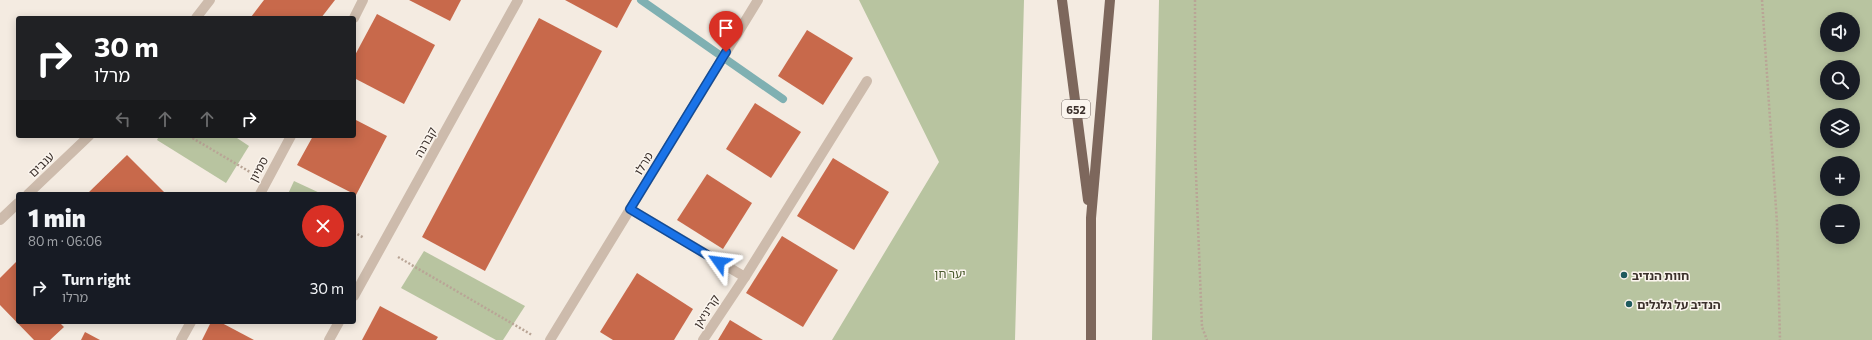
<!DOCTYPE html>
<meta charset="utf-8">
<style>
:root{--surface:#171b24;--page:#242831;--text:#f1f3f6;--muted:#9ea1a6}
body{margin:0;font-family:Commissioner,"Noto Sans Hebrew",sans-serif;background:var(--page);color:var(--text);height:100vh;display:flex;flex-direction:column;font-size:15px;white-space:nowrap}
*{box-sizing:border-box;margin:0}
p{font-size:13px;color:var(--muted)}
.icon{flex:none;width:22px;height:22px;fill:none;stroke:currentColor;stroke-width:2;stroke-linecap:round;stroke-linejoin:round}
.map{position:relative;flex:1;overflow:hidden}
.sheet{position:absolute;left:16px;top:192px;width:340px;height:132px;display:flex;flex-direction:column;background:var(--surface);border-radius:4px;box-shadow:0 2px 10px #0003}
.sheet>*{flex:none}
.top-card{position:absolute;left:16px;top:16px;width:340px;height:122px;border-radius:4px;box-shadow:0 2px 10px #0003;background:#202124;color:#fff;overflow:hidden}
.tools{position:absolute;left:1820px;top:12px;display:grid;gap:8px}
.tools a{display:grid;place-items:center;width:40px;height:40px;border-radius:50%;background:var(--surface);box-shadow:0 2px 10px #0003;font-size:20px}
.pin{position:absolute;display:grid;place-items:center;width:34px;height:34px;color:#fff;margin:-41px -17px;border-radius:50% 50% 50% 0;rotate:-45deg;box-shadow:0 0 4px #0007}
.pin .icon{rotate:45deg}
.me{position:absolute;width:44px;margin:-22px;rotate:301deg;stroke-linejoin:round;filter:drop-shadow(0 0 3px #0008)}
.turn{display:flex;align-items:center;gap:14px;height:84px;padding:0 12px;font-size:18px}
.turn .icon{width:52px;height:52px;stroke-width:2.5}
.turn b{display:block;font-size:28px;line-height:34px}
.lanes{display:flex;align-items:center;height:38px;padding:0 12px;background:#0003;justify-content:center;gap:20px;direction:ltr}
.lanes .off{opacity:.35}
.round{display:grid;place-items:center;flex:none;width:42px;height:42px;border-radius:21px;background:var(--page)}
.headline{display:flex;align-items:center;justify-content:space-between;height:68px;padding:0 12px}
h1{font-size:24px;font-weight:800;line-height:30px}
ul{padding:0;list-style:none}
li{display:flex;align-items:center;gap:12px;height:56px;padding:0 12px}
li div{flex:1}
li b{display:block;font-size:15px}
li em{font-style:normal}
.map>svg:first-child{display:block}
.green{fill:#b8c4a0;fill-rule:evenodd}
.lines{fill:none;stroke-linecap:round;stroke-linejoin:round}
.stream{stroke:#7fb0b2;stroke-width:8}
.building{fill:#c8694b}
.path{stroke:#b9a596;stroke-width:2.5;stroke-dasharray:2 2;stroke-linecap:butt}
.minor{stroke:#cdbbac;stroke-width:10}
.major{stroke:#7d675c;stroke-width:10}
.route-casing{stroke:#114b97;stroke-width:10}
.route{stroke:#1a73e8;stroke-width:7}
.poi-dot{fill:#1f5a5e;stroke:#fbf5ee;stroke-width:1.5}
.labels{text-anchor:middle;dominant-baseline:central;stroke-width:3;stroke-linejoin:round;paint-order:stroke}
.shield{fill:#fbf5ee;stroke:#756b66;stroke-width:1}
.shield-label{font-size:11px;font-weight:bold;fill:#3b302b}
.street-label{font-size:12px;fill:#3b302b;stroke:#fbf5ee}
.park-label{font-size:12px;fill:#4a5a2e;stroke:#fbf5ee}
.poi-label{font-size:12px;font-weight:bold;fill:#3b302b;stroke:#fbf5ee;text-anchor:start}
</style>
<div class="map">
<svg width="1872" height="340" viewBox="0 0 1872 340">
<rect width="100%" height="100%" fill="#f4ebe1"/>
<g class="green">
<polygon points="859,0 1024,0 1015,340 832,340 939,162"/>
<path d="M 1159,0 L 1872,0 L 1872,340 L 1152,340 ZM 1827,19 L 1853,19 L 1853,45 L 1827,45 ZM 1827,67 L 1853,67 L 1853,93 L 1827,93 ZM 1827,115 L 1853,115 L 1853,141 L 1827,141 ZM 1827,163 L 1853,163 L 1853,189 L 1827,189 ZM 1827,211 L 1853,211 L 1853,237 L 1827,237 Z"/>
<polygon points="159,136 234,136 249,146 226,183 157,140"/>
<polygon points="294,181 322,194 288,194"/>
<polygon points="424,251 525,306 503,340 496,340 401,288"/>
</g>
<g class="lines">
<polyline class="stream" points="641,0 783,99"/>
</g>
<g class="building">
<polygon points="264,0 335,0 321,18 253,18 251,17"/>
<polygon points="409,0 461,0 450,21"/>
<polygon points="565,0 632,0 617,28"/>
<polygon points="377,14 435,45 404,104 354,78 354,57"/>
<polygon points="539,18 602,51 485,271 422,237"/>
<polygon points="807,30 853,58 823,105 778,76"/>
<polygon points="755,103 801,132 771,178 726,149"/>
<polygon points="354,119 387,136 356,195 297,165 313,136 354,136"/>
<polygon points="127,155 166,194 87,194"/>
<polygon points="833,158 889,192 854,250 797,216"/>
<polygon points="707,174 752,203 723,249 677,220"/>
<polygon points="782,236 838,270 803,327 746,293"/>
<polygon points="18,260 18,322 59,322 64,327 50,340 34,340 0,305 0,278"/>
<polygon points="637,273 693,309 674,340 613,340 600,332"/>
<polygon points="380,306 438,337 436,340 362,340"/>
<polygon points="730,320 763,340 718,340"/>
<polygon points="211,322 220,322 254,340 202,340"/>
<polygon points="85,332 100,340 81,340"/>
</g>
<g class="lines">
<g class="path">
<polyline points="1195,0 1195,150 1202,327 1207,340"/>
<polyline points="1762,0 1777,223 1780,340"/>
<polyline points="189,136 250,172"/>
<polyline points="354,232 364,238"/>
<polyline points="398,257 532,335"/>
</g>
<g class="minor">
<polyline points="196,18 210,0"/>
<polyline points="354,18 363,0"/>
<polyline points="28,194 89,136"/>
<polyline points="260,194 291,136"/>
<polyline points="630,209 745,277"/>
<polyline points="0,220 18,203"/>
<polyline points="354,296 518,0"/>
<polyline points="181,340 191,322"/>
<polyline points="329,340 339,322"/>
<polyline points="550,340 758,0"/>
<polyline points="703,340 745,277 867,81"/>
</g>
<g class="major">
<polyline points="1062,0 1088,200"/>
<polyline points="1091,340 1091,218 1110,0"/>
</g>
</g>
<g class="lines">
<defs>
<polyline id="route" points="719,262 630,209 726,52"/>
</defs>
<use href="#route" class="route-casing"/>
<use href="#route" class="route"/>
</g>
<g class="poi-dot">
<circle cx="1624" cy="275" r="4"/>
<circle cx="1629" cy="304" r="4"/>
</g>
<g class="labels">
<rect class="shield" x="1062" y="100" width="28" height="18" rx="3"/>
<g class="shield-label">
<text x="1076" y="109">652</text>
</g>
<g class="street-label">
<text transform="translate(425 142) rotate(-61)">קברנה</text>
<text transform="translate(643 163) rotate(-59)">מרלו</text>
<text transform="translate(41 164) rotate(-44)">ענבים</text>
<text transform="translate(258 169) rotate(-62)">סמיון</text>
<text transform="translate(706 311) rotate(-57)">קריניאן</text>
</g>
<g class="park-label">
<text x="950" y="273">יער חן</text>
</g>
<g class="poi-label">
<text x="1632" y="275">חוות הנדיב</text>
<text x="1637" y="304">הנדיב על גלגלים</text>
</g>
</g>
</svg>
<div class="tools">
<a><svg class="icon" aria-label="sound" viewBox="0 0 24 24"><path d="M4 9h4l5-4v14l-5-4H4zM17 9q2 3 0 6"/></svg></a>
<a><svg class="icon" aria-label="search" viewBox="0 0 24 24"><circle cx="10" cy="10" r="6"/><path d="M15 15l6 6"/></svg></a>
<a><svg class="icon" aria-label="layers" viewBox="0 0 24 24"><path d="M12 4l9 5-9 5-9-5zM3 14l9 5 9-5"/></svg></a>
<a>+</a>
<a>−</a>
</div>
<div class="pin" style="left:726px;top:52px;background:#d93025"><svg class="icon" aria-label="arrive" viewBox="0 0 24 24"><path d="M6 21V4h12l-3 4 3 4H6"/></svg></div>
<svg class="me" style="left:719px;top:262px" viewBox="-20 -20 40 40"><path d="M0-17L14 15 0 8-14 15z" fill="#1a73e8" stroke="#fff" stroke-width="4"/></svg>
<div class="top-card">
<div class="turn"><svg class="icon" aria-label="right" viewBox="0 0 24 24"><path d="M7 20v-9h11M14 6l5 5-5 5"/></svg><div><b>30 m</b>מרלו</div></div>
<div class="lanes"><svg class="icon off" aria-label="left" viewBox="0 0 24 24"><path d="M17 20v-9H6M10 6l-5 5 5 5"/></svg><svg class="icon off" aria-label="ahead" viewBox="0 0 24 24"><path d="M12 20V5M6 11l6-6 6 6"/></svg><svg class="icon off" aria-label="ahead" viewBox="0 0 24 24"><path d="M12 20V5M6 11l6-6 6 6"/></svg><svg class="icon" aria-label="right" viewBox="0 0 24 24"><path d="M7 20v-9h11M14 6l5 5-5 5"/></svg></div>
</div>
<section class="sheet">
<div class="headline"><div><h1>1 min</h1><p>80 m · 06:06</p></div><a class="round" style="background:#d93025;color:#fff"><svg class="icon" aria-label="close" viewBox="0 0 24 24"><path d="M6 6l12 12M18 6L6 18"/></svg></a></div>
<ul>
<li><svg class="icon" aria-label="right" viewBox="0 0 24 24"><path d="M7 20v-9h11M14 6l5 5-5 5"/></svg><div><b>Turn right</b><p>מרלו</p></div><em>30 m</em></li>
</ul>
</section>
</div>
